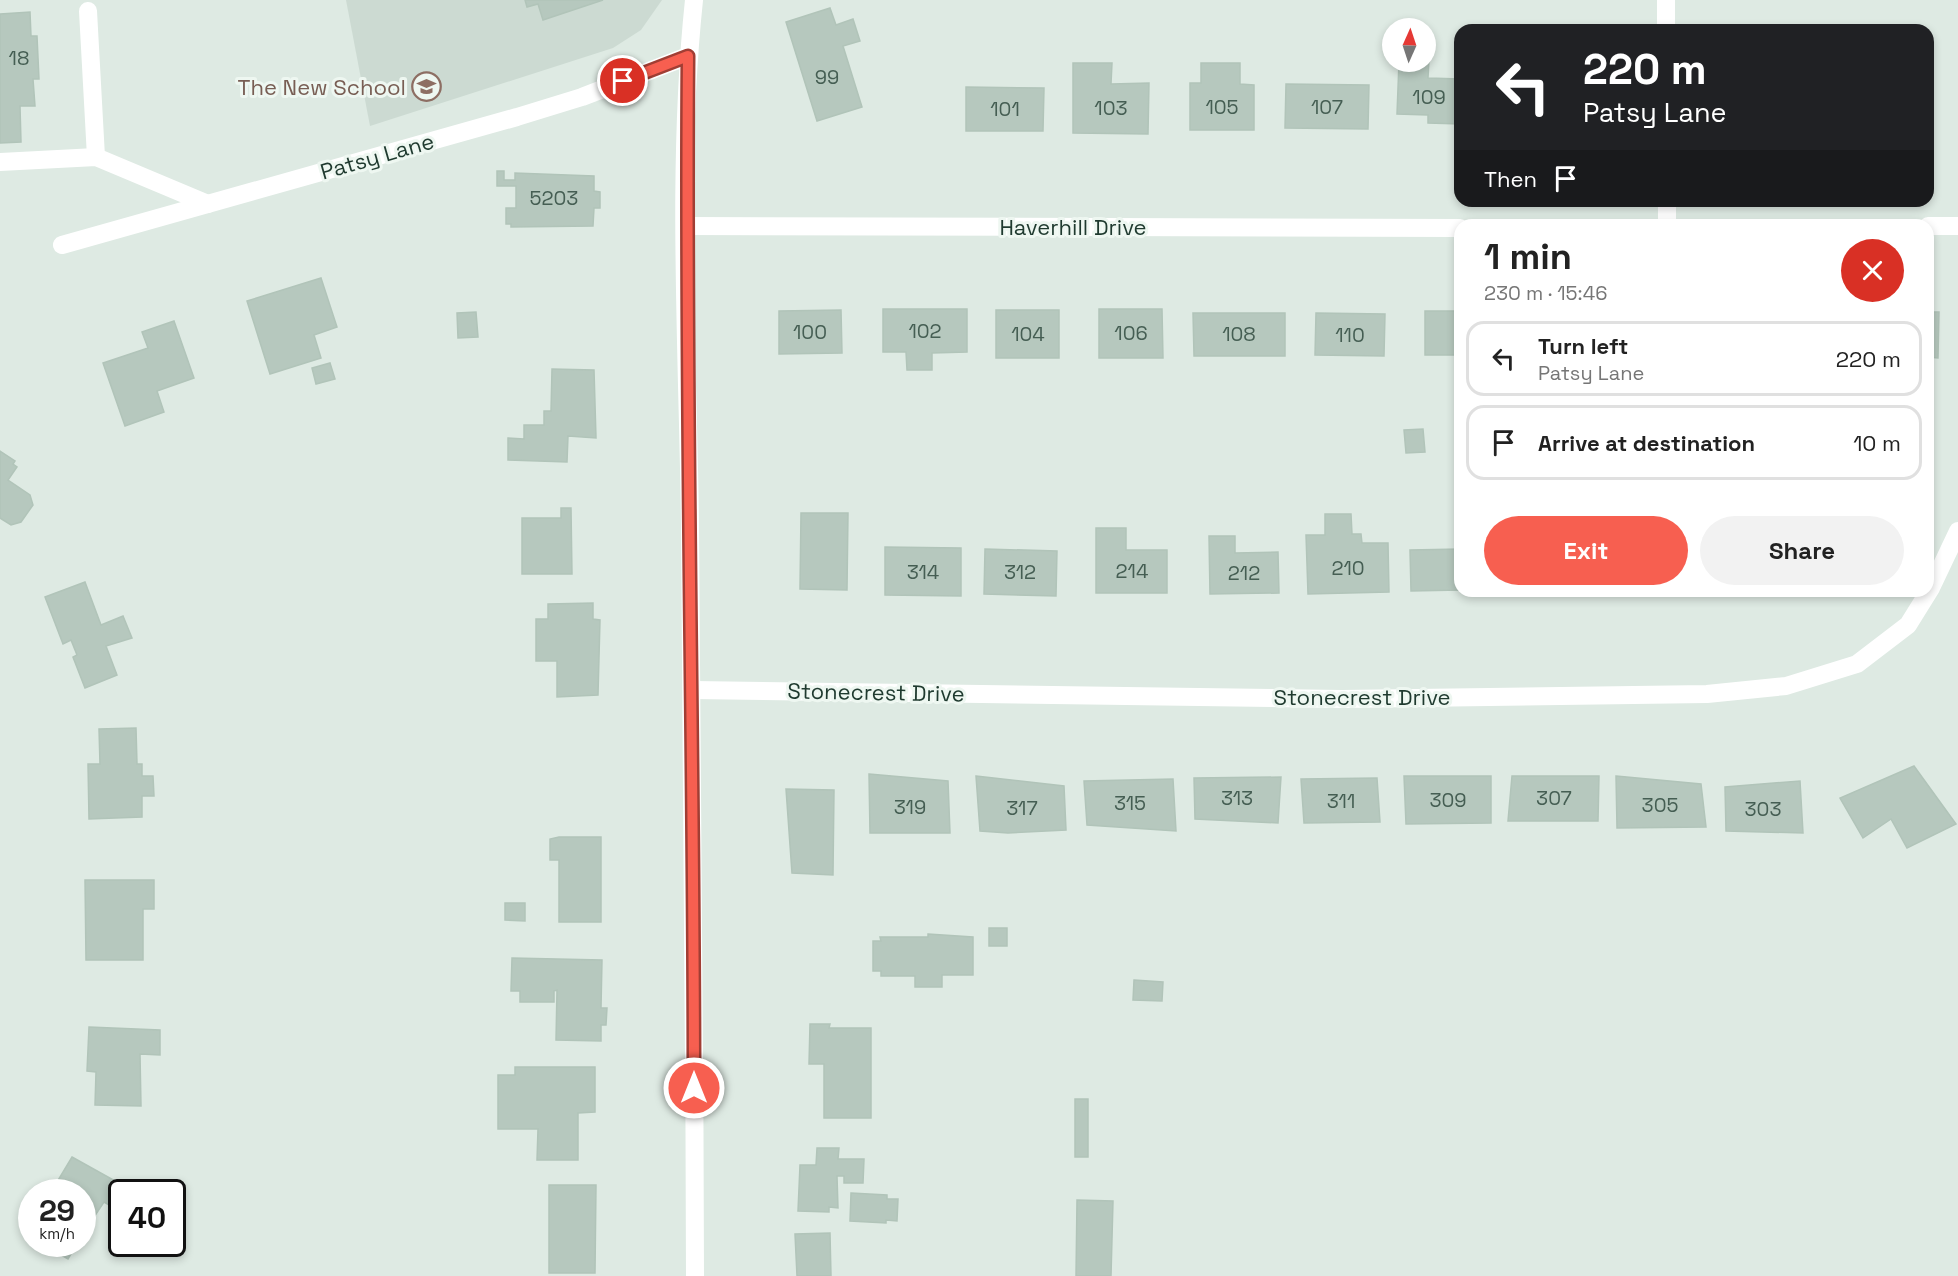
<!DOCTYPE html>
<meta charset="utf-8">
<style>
:root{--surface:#fff;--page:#f2f2f2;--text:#222;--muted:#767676;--line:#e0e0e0;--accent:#f75f50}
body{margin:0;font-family:"Space Grotesk",sans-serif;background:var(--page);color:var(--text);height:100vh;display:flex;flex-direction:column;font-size:22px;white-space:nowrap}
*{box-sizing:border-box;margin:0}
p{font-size:20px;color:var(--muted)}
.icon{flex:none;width:33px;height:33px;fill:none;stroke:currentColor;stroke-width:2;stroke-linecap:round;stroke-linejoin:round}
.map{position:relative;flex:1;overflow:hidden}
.details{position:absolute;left:1454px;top:219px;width:480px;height:378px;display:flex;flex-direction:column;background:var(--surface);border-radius:18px;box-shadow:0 3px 9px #0003}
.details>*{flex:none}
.guide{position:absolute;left:1454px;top:24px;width:480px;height:183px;border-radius:18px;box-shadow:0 3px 9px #0003;background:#202124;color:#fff;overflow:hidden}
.needle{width:39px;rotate:3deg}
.controls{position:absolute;left:1382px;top:18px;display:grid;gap:12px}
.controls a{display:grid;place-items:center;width:54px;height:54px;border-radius:50%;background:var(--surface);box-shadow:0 3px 9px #0003;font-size:30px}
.speed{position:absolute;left:18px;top:1179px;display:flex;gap:12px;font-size:30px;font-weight:700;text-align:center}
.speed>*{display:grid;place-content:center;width:78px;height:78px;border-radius:50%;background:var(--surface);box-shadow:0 3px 9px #0003;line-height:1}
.speed small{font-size:15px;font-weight:400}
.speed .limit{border:3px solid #111;border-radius:9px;background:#fff;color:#111}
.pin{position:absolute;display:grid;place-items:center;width:51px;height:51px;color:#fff;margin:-26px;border:3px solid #fff;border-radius:50%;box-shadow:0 2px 6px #0007}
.me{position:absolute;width:66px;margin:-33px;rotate:0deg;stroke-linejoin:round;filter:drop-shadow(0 0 4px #0008)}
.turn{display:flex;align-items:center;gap:21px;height:126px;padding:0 30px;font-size:27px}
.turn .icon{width:78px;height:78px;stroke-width:2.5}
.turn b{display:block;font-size:42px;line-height:51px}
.then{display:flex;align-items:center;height:57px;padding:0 30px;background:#0003;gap:12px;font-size:22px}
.round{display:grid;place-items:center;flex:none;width:63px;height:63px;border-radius:32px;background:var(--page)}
.head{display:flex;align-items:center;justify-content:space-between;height:102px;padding:0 30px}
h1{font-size:36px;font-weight:600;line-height:45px}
.primary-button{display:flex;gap:12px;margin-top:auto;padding:12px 30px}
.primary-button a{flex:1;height:69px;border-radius:36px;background:var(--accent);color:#fff;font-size:24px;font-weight:600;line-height:69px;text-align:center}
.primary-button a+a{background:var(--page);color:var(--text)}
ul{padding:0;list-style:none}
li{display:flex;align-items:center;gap:18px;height:75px;margin:0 12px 9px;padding:0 18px;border:3px solid var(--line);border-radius:18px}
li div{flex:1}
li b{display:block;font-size:22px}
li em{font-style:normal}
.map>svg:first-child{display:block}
.built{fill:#ccdad2}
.building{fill:#b6c8be;stroke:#b1c4b9;stroke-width:1.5}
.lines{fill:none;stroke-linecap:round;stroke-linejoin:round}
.minor{stroke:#fff;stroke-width:18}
.route-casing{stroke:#a13e34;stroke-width:15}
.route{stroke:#f75f50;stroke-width:10}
.labels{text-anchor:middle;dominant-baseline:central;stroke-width:6;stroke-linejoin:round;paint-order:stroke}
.number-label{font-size:20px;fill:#455e53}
.education-label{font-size:22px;fill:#785e54;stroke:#eef7f1;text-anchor:end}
.street-label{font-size:22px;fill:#1f3a2f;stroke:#eef7f1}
</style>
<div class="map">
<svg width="1958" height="1276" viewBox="0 0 1958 1276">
<rect width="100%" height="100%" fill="#deeae3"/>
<polygon class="built" points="346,0 662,0 641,30 613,48 370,126"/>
<g class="building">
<polygon points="525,0 603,0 543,20 538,4 527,7"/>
<polygon points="830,8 836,25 853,19 860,41 843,46 862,107 817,121 786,22"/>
<polygon points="30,12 31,36 37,36 39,79 33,79 35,106 20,106 21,142 0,143 0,14"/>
<polygon points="1425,60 1429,60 1428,78 1460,79 1460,124 1428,123 1428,115 1397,114 1399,62"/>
<polygon points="1073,63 1112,63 1111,84 1149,83 1148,134 1073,133"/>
<polygon points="1201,63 1240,63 1240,84 1254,85 1254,130 1190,130 1190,83 1201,83"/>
<polygon points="1286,84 1369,85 1368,129 1285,128"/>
<polygon points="966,87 1044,88 1043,131 966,131"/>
<polygon points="497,171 504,171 504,180 515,180 515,173 594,176 594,191 600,192 600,208 594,208 593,226 511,227 511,224 506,224 506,208 516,208 516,186 497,186"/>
<polygon points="321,278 337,327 314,335 321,358 270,374 247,301"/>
<polygon points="883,309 967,309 967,352 932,353 932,370 907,370 906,352 883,352"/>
<polygon points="1099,309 1162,309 1163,358 1099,358"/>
<polygon points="841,310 842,353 779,354 779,311"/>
<rect x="996" y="310" width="63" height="48"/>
<rect x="1425" y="311" width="35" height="44"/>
<polygon points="476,312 478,337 458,338 457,313"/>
<polygon points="1928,312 1939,312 1938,358 1928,357"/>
<polygon points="1193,313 1285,313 1285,356 1194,356"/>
<polygon points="1316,313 1385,314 1384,356 1315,355"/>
<polygon points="174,321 194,378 157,391 164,412 125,426 103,363 148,348 142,332"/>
<polygon points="330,363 335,379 316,384 312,368"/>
<polygon points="552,369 594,370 596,438 568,436 567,462 508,460 508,438 524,439 524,425 544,425 544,411 551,411"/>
<polygon points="1423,429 1425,452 1406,453 1404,430"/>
<polygon points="0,451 15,461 13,464 17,467 8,480 30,495 33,505 21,522 11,525 0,518"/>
<polygon points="561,508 571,508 572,574 522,574 522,518 561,518"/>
<polygon points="801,513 848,513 847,590 800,589"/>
<polygon points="1325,514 1351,514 1352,534 1361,534 1362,543 1388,543 1389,592 1308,594 1306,535 1325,535"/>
<polygon points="1096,528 1126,528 1126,550 1167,550 1167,593 1096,593"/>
<polygon points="1209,536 1235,536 1235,553 1278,552 1279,593 1210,594"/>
<polygon points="885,547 961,548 961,596 885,595"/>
<polygon points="985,549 1057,551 1056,596 984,594"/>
<polygon points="1460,549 1460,590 1411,591 1410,550"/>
<polygon points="85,582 101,625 123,616 132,638 106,646 117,675 85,688 73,657 77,655 71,640 63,644 45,597"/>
<polygon points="593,603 593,619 600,620 598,695 557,697 557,661 536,661 536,619 548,619 548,604"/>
<polygon points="136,728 137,764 142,764 142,776 153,776 154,796 142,796 142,817 89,819 88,764 100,764 99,729"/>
<polygon points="1914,766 1956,824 1907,848 1891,819 1863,838 1840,798"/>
<polygon points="869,774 948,781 950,833 870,833"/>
<polygon points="976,776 1064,786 1066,830 1008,833 980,831"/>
<polygon points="1404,776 1491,776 1491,823 1406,824"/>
<polygon points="1512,776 1599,776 1598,821 1508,821"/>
<polygon points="1616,776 1701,784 1706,827 1617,828"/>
<polygon points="1281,777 1278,823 1195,819 1194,778"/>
<polygon points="1377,778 1380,822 1304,823 1301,779"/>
<polygon points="1173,779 1176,831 1087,825 1084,781"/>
<polygon points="1800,781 1803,833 1726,831 1725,787"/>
<polygon points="786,789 834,790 833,875 792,873"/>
<polygon points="559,837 601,837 601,922 559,922 559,860 550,860 550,839"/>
<polygon points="85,880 154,880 154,909 143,909 143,960 86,960"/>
<polygon points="505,903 525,903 525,921 505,920"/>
<rect x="989" y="928" width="18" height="18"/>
<polygon points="928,934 973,937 973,975 942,975 942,987 915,987 915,976 881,976 881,971 873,971 873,941 881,941 880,937 928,937"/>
<polygon points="512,958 602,960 601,1008 607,1008 606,1025 601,1025 601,1041 556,1040 557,990 554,991 554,1002 520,1002 520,991 511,991"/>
<polygon points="1134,980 1163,982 1162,1001 1133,1000"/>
<polygon points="810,1024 830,1024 829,1028 871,1028 871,1118 824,1118 824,1064 809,1064"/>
<polygon points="89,1027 160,1030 160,1055 140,1054 141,1106 95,1105 96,1072 87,1071"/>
<polygon points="515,1067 595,1067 595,1112 578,1113 578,1160 537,1160 538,1129 498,1129 498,1075 515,1075"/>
<rect x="1075" y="1099" width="13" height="58"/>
<polygon points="817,1148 839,1148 838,1159 864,1159 863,1183 844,1183 844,1176 837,1176 838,1208 829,1207 829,1212 798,1211 800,1165 816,1165"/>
<polygon points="72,1157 117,1182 114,1186 125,1192 122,1192 122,1199 116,1209 104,1202 82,1235 82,1192 51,1192"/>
<polygon points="549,1185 596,1185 595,1273 549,1273"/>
<polygon points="851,1193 887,1195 887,1199 898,1199 897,1221 886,1220 886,1223 850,1221"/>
<polygon points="1077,1200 1113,1201 1111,1276 1076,1276"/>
<polygon points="830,1233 831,1276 797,1276 795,1234"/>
<polygon points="42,1244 77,1244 68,1259"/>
</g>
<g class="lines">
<g class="minor">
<path d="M 694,0 C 676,171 688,353 690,526 C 694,776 694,1026 695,1276"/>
<polyline points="1666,0 1666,30"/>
<polyline points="88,11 96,157"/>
<polyline points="0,162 96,157 208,204"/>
<polyline points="1667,201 1667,225"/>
<polyline points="686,226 1460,228"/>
<polyline points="1928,226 1958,226"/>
<polyline points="62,245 517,117 582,97 688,56"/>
<polyline points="693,690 1342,699 1707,694 1786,686 1857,664 1908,625 1931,588 1958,531"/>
</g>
</g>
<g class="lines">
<defs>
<path id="route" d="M 623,81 L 688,56 C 685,400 694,744 694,1088"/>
</defs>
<use href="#route" class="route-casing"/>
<use href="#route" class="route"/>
</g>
<defs>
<symbol id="school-ring" viewBox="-11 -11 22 22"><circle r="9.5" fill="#eef7f1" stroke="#8d6e63" stroke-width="1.5"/><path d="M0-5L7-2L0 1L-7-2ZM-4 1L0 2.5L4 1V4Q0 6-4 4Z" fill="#8d6e63"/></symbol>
</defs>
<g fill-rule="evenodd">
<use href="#school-ring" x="410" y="70" width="33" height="33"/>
</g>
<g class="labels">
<g class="number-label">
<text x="19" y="58">18</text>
<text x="827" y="77">99</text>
<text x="1429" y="97">109</text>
<text x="1222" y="107">105</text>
<text x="1327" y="107">107</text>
<text x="1111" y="108">103</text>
<text x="1005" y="109">101</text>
<text x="554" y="198">5203</text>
<text x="925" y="331">102</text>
<text x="810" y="332">100</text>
<text x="1131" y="333">106</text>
<text x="1028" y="334">104</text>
<text x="1239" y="334">108</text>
<text x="1350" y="335">110</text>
<text x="1348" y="568">210</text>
<text x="1132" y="571">214</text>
<text x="923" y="572">314</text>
<text x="1020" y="572">312</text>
<text x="1244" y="573">212</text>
<text x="1237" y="798">313</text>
<text x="1554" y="798">307</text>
<text x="1448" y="800">309</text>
<text x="1341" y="801">311</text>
<text x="1130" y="803">315</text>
<text x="1660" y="805">305</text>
<text x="910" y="807">319</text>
<text x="1022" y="808">317</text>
<text x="1763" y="809">303</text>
</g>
<g class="education-label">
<text x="406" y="87">The New School</text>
</g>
<g class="street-label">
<text transform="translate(377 156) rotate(-16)">Patsy Lane</text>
<text x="1073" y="227">Haverhill Drive</text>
<text transform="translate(876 692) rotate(1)">Stonecrest Drive</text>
<text x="1362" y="697">Stonecrest Drive</text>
</g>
</g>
</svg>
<div class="controls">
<a><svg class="needle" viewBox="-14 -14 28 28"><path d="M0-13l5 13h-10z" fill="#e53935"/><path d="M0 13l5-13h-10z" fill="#767676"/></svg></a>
</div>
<div class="speed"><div>29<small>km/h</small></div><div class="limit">40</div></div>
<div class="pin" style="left:623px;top:81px;background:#d93025"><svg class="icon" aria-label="arrive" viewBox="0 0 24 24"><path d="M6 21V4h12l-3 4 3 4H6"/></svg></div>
<svg class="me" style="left:694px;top:1088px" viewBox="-20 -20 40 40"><circle r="17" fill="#f75f50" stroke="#fff" stroke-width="3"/><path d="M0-11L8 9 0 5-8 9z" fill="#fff"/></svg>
<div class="guide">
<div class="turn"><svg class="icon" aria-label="left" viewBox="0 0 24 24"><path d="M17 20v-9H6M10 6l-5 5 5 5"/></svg><div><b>220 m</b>Patsy Lane</div></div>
<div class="then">Then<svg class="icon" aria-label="arrive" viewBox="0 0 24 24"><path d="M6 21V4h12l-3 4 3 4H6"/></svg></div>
</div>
<section class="details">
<div class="head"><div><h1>1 min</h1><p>230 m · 15:46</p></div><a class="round" style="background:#d93025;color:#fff"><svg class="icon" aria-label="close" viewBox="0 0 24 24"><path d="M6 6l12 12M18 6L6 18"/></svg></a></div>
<ul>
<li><svg class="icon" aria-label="left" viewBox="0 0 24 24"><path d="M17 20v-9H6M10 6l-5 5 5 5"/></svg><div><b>Turn left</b><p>Patsy Lane</p></div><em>220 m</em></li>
<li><svg class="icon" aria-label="arrive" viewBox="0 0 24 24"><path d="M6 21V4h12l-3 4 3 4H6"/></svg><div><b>Arrive at destination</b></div><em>10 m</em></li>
</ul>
<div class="primary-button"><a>Exit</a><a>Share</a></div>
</section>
</div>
